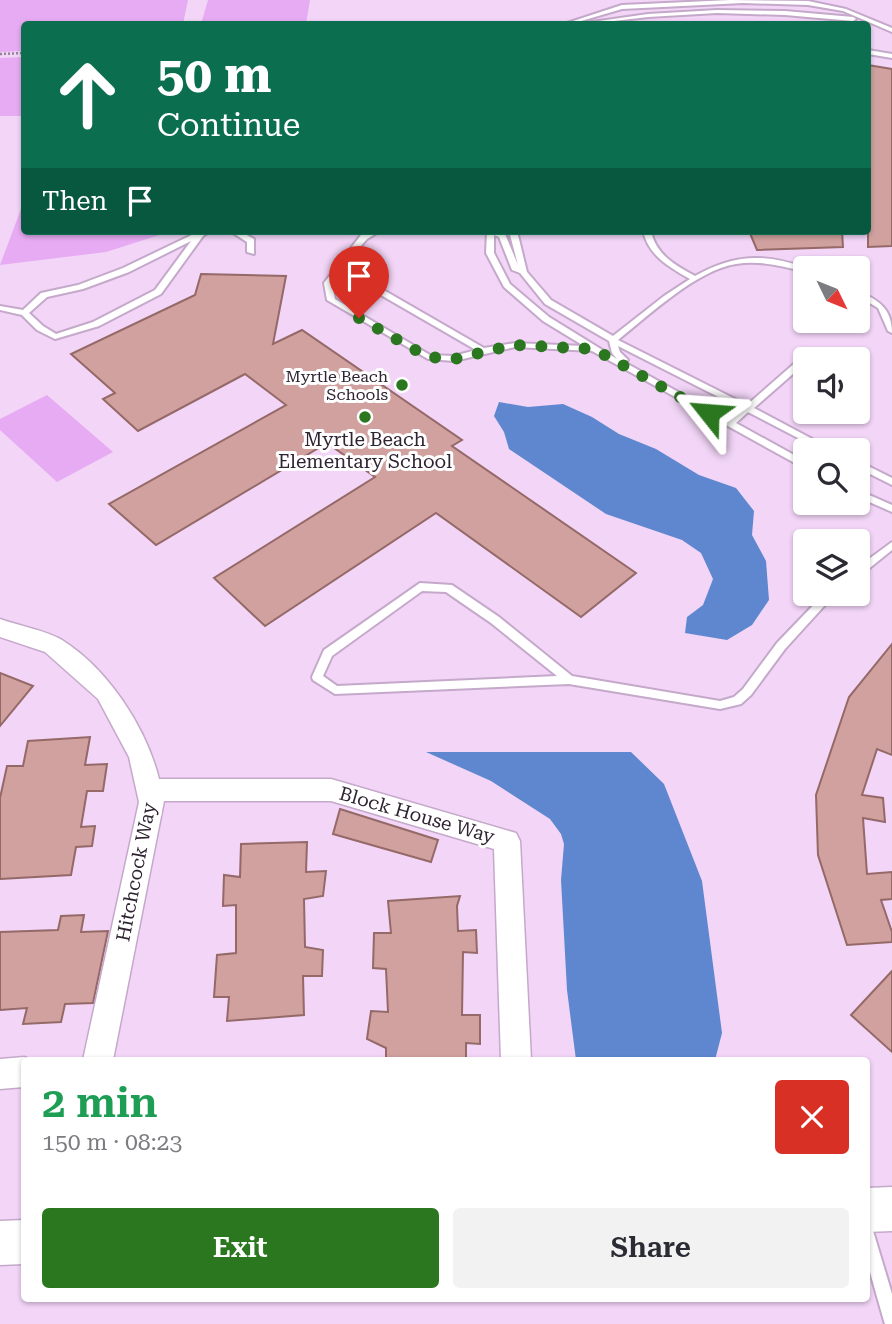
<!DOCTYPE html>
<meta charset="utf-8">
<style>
:root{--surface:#fff;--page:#f2f2f3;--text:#2b2b33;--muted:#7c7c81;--accent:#2b771f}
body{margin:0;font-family:"Roboto Serif",serif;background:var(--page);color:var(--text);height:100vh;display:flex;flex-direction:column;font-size:26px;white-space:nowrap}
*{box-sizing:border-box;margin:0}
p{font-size:23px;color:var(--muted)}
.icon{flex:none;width:38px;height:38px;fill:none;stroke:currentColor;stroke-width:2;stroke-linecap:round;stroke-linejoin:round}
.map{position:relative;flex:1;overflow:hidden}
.details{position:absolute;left:21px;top:1057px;width:849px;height:245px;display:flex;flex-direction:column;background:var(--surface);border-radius:7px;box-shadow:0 2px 5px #0004}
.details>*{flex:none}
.guide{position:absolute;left:21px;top:21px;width:850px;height:214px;border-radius:7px;box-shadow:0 2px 5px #0004;background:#0b6e4f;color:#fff;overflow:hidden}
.needle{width:46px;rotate:133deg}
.controls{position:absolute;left:793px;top:256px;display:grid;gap:14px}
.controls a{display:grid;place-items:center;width:77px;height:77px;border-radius:7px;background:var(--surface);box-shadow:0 2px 5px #0004;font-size:35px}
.pin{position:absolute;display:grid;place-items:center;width:60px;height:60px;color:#fff;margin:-72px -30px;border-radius:50% 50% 50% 0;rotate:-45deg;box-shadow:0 0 7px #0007}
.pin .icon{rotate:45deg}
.me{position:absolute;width:77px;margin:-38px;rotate:298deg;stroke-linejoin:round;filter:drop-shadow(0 0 5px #0008)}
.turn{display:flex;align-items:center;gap:24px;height:147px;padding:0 21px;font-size:32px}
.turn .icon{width:91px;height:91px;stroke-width:2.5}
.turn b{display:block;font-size:49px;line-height:60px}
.then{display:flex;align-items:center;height:66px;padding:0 21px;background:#0003;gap:14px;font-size:26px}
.round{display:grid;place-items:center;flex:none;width:74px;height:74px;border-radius:7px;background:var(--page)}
.overview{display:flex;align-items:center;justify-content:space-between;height:119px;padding:0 21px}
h1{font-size:42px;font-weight:600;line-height:52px;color:#1e9e55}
.action{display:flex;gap:14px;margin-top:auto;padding:14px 21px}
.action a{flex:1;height:80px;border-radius:7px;background:var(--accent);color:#fff;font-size:28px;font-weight:600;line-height:80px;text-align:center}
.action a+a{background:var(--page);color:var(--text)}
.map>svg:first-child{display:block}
.green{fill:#e7abf3}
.water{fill:#5e87cf}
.building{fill:#d0a19f;stroke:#946967;stroke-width:2}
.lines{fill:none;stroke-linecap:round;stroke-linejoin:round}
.lane-casing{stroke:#c5a9ca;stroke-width:4}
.street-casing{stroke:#c5a9ca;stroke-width:3}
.secondary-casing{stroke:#c5a9ca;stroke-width:3}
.path{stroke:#958199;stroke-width:2.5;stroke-dasharray:2 2;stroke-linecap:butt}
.lane{fill:#fff;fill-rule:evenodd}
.street{fill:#fff;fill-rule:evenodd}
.secondary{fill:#fff;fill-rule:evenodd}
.route{stroke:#2b771f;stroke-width:12;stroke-dasharray:0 21.6}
.poi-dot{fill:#2b771f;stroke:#fff;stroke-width:2.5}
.labels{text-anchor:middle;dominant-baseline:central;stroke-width:6;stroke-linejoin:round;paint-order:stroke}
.far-poi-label{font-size:16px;fill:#2f2431;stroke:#fff;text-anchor:end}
.poi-label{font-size:19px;fill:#2f2431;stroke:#fff}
.street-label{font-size:19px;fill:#2f2431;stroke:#fff}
</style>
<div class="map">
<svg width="892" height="1324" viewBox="0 0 892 1324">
<rect width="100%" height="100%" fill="#f2d5f7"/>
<g class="green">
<polygon points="0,0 188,0 183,24 24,24 24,51 0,52"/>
<polygon points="208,0 310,0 306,24 201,24"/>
<polygon points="24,57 24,108 21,116 0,116 0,58"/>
<polygon points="24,201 24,231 172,231 106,252 0,265"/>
<polygon points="47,395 113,452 57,482 0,430 0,419"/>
</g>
<g class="water">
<polygon points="499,402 528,407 563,404 592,417 619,434 656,449 699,475 736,488 754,511 752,535 766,561 769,600 752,625 727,640 685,633 687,617 703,605 713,579 701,553 682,540 606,514 509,449 504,432 494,416"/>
<polygon points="426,752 631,752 664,784 702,881 722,1033 715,1060 576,1060 567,990 561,880 564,844 561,834 550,819 491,781"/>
</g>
<g class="building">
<polygon points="868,65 892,69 892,246 868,247"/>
<polygon points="749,231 842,231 843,247 757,250"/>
<polygon points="201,274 286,276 273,344 302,330 462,440 452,446 636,573 581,617 436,513 265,626 214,578 375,477 327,443 156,545 109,504 286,405 245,374 138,431 103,399 115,393 71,354 195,295"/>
<polygon points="892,644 892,755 877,749 862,795 883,798 885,822 863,818 867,874 892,872 892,899 881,900 892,932 892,942 847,945 818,855 816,795 849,697"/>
<polygon points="0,673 33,686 0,726"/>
<polygon points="90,737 85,765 107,764 103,791 87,791 81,827 95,826 92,846 76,847 71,875 0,879 0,798 7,766 23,766 28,741"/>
<polygon points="340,809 438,840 431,862 333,834"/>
<polygon points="307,842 306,872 326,871 323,896 304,899 305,947 323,950 322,976 303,976 304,1015 227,1021 229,997 214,997 217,955 236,953 236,905 223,906 224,875 240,877 241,844"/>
<polygon points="460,896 457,906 458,931 476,930 477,953 463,952 462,1015 480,1015 480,1044 466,1043 466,1060 386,1060 386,1048 367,1039 371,1011 388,1012 386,969 373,968 374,933 391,933 388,901"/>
<polygon points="84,915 81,932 108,931 93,1003 65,1004 61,1022 23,1024 27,1008 0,1010 0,932 58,930 61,916"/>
<polygon points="892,971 892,1052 851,1015"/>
</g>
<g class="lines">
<defs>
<g id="lane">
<polygon points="731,0 808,1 846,9 892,28 892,32 843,11 808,5 743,3 622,9 571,24 564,24 622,5"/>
<polygon points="717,10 785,11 853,17 856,19 853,21 785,15 717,13 648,17 589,24 578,24 648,14"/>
<polygon points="868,50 892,54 892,58 868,54"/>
<path d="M 200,231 L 210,231 L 203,236 L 161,294 L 99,326 L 55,339 L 37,330 L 22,315 L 0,310 L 0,306 L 23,310 L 41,293 L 78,285 L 123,268 ZM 191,241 L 155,290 L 93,322 L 56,334 L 43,326 L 29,313 L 47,297 L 83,289 L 129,272 Z"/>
<polygon points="230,231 239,231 254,239 254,254 247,252 247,242"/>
<path d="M 370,231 L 380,231 L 367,239 L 351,257 L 354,273 L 484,348 L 515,343 L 584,346 L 543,321 L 504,287 L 486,253 L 487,231 L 498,231 L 505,234 L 518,265 L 509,231 L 517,231 L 527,272 L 551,300 L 613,336 L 664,296 L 690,279 C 669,267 649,256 643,231 L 651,231 C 656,255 675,265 695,276 C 734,254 764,253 806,268 L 805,272 C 783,266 759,260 736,264 C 697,270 649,315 618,340 L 747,405 L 796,362 L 802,362 L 802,366 L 754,408 L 833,450 L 821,450 L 748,412 L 736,423 L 805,461 L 805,468 L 802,467 L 592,351 L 515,347 L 454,361 L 428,359 L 327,300 L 324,283 L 361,235 ZM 494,235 L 499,237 L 512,270 L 520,273 L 545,304 L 609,341 L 612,353 L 617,359 L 549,317 L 510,284 L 494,253 ZM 345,265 L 348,276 L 476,350 L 454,356 L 430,355 L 335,299 L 332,283 ZM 618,346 L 742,409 L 729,420 L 624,362 L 628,360 L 620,352 Z"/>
<path d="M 858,291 C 879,300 892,309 892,333 L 888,331 L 878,308 L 858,296 Z"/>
<polygon points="858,461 892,478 892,485 858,468"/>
<polygon points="858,490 892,505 892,512 858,497"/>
<polygon points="892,542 892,550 861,575 858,575 858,567"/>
<path d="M 420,583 L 452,585 L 499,617 L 572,676 L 720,701 L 734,697 L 743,689 L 777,643 L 825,593 L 836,593 L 785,649 L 751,695 L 741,704 L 720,709 L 569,684 L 335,694 L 313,680 L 312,677 L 324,650 ZM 422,591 L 446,592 L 491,623 L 557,676 L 337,686 L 323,676 L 332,656 Z"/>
<polygon points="866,1224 871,1226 873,1231 892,1294 892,1324 885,1324 884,1321 866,1258"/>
</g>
<g id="street">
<path d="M 0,619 C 19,626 45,630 62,640 C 108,669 146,727 159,779 L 331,779 L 516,833 L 520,841 L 531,1060 L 501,1060 L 494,849 L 331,801 L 164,801 L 113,1060 L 83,1060 L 139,802 L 129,757 L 98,699 L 45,652 L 0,637 Z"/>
<polygon points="24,1057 32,1060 24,1060 24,1087 0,1089 0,1059"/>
</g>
<g id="secondary">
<polygon points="892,1187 892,1231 866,1232 866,1188"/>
<polygon points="24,1220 24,1264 0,1265 0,1221"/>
</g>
</defs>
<use href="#lane" class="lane-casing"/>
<use href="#street" class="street-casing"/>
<use href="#secondary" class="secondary-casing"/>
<polyline class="path" points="0,54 24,53"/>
<use href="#lane" class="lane"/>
<use href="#street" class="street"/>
<use href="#secondary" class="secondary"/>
</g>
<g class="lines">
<polyline class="route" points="359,318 428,357 454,359 514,345 594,349 709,413"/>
</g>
<g class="poi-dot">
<circle cx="402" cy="385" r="7"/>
<circle cx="365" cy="417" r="7"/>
</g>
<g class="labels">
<g class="far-poi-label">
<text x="388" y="376">Myrtle Beach<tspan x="388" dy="18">Schools</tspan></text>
</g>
<g class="poi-label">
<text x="365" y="439">Myrtle Beach<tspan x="365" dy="22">Elementary School</tspan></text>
</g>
<g class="street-label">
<text transform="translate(417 815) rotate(16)">Block House Way</text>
<text transform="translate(136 872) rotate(-79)">Hitchcock Way</text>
</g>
</g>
</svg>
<div class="controls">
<a><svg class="needle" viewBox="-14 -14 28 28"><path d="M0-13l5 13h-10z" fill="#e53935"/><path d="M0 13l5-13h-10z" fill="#7c7c81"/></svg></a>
<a><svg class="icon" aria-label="sound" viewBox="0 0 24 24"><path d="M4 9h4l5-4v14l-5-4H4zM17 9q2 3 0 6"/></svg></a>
<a><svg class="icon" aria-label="search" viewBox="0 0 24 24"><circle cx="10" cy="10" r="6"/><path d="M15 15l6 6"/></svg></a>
<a><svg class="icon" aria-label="layers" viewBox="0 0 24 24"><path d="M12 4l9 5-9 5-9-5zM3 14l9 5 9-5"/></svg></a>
</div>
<div class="pin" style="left:359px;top:318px;background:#d93025"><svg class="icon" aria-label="arrive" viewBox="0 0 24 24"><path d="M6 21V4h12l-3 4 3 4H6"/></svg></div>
<svg class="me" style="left:709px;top:413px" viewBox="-20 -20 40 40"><path d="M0-17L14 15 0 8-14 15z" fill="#2b771f" stroke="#fff" stroke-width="4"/></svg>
<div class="guide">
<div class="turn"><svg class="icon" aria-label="ahead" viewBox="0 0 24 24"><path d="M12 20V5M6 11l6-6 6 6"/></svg><div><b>50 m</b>Continue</div></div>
<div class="then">Then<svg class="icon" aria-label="arrive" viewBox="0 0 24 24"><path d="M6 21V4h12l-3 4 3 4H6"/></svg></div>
</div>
<section class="details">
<div class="overview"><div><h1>2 min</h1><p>150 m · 08:23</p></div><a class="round" style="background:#d93025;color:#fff"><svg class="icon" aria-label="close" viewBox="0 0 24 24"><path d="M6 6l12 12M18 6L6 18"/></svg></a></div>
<div class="action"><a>Exit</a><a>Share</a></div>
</section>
</div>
